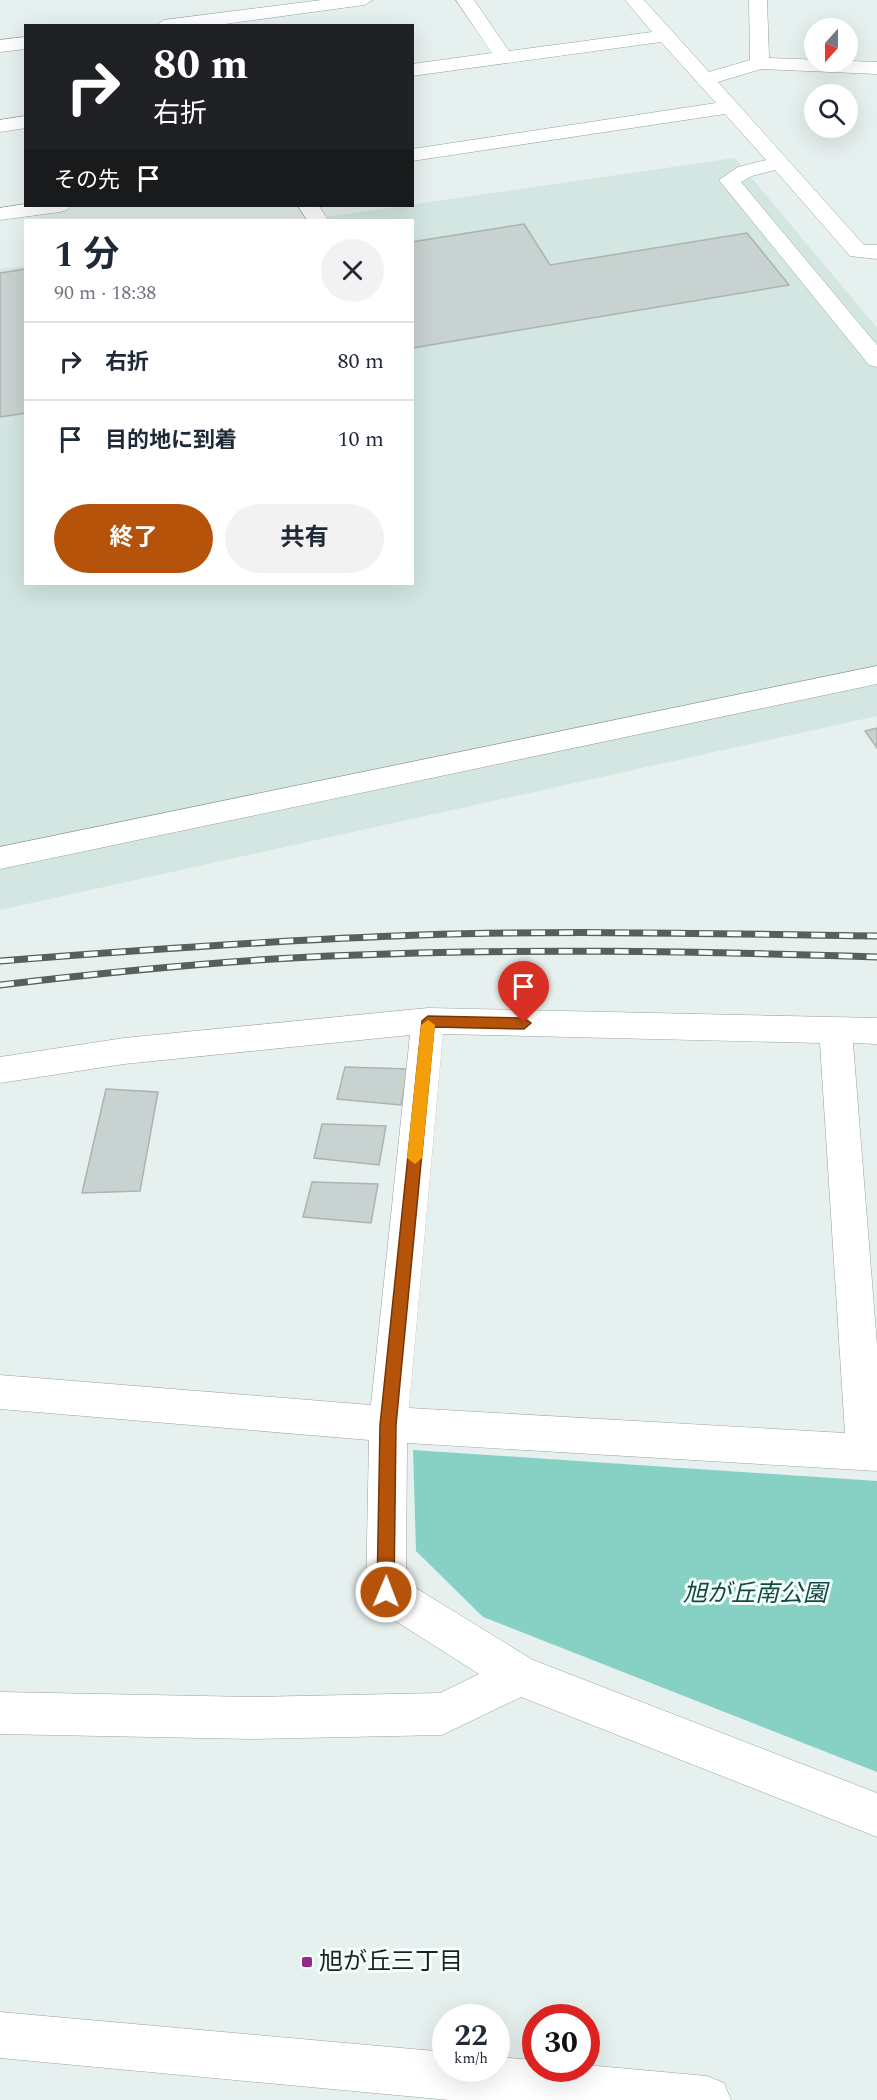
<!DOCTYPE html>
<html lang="ja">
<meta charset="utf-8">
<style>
:root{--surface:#fff;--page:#f2f2f3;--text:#1f2937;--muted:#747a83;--line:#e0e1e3;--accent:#b45309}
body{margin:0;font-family:Spectral,"Noto Sans JP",serif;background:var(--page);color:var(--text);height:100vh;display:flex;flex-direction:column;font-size:22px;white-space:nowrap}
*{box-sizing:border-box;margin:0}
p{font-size:20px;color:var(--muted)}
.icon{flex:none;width:33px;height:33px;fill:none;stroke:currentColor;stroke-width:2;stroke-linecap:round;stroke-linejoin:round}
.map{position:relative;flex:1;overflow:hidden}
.side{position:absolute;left:24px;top:219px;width:390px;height:366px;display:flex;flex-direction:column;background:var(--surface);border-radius:0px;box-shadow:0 6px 24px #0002}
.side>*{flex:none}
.hud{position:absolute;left:24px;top:24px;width:390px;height:183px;border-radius:0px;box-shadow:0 6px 24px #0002;background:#202124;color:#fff;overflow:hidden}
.needle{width:39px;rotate:201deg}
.fabs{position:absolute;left:804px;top:18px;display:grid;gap:12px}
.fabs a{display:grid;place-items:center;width:54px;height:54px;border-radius:50%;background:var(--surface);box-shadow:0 6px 24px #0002;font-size:30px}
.speed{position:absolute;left:432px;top:2004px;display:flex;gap:12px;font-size:30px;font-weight:700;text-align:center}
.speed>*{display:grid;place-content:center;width:78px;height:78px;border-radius:50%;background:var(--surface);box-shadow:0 6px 24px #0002;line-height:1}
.speed small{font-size:15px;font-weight:400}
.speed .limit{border:9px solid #d22;background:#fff;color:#111}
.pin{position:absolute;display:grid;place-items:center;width:51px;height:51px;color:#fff;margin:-62px -26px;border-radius:50% 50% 50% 0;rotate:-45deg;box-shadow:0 0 6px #0007}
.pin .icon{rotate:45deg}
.me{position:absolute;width:66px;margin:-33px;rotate:1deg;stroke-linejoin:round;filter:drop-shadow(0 0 4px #0008)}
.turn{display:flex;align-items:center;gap:21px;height:126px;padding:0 30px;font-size:27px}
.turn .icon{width:78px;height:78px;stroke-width:2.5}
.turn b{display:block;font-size:42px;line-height:51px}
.then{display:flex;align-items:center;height:57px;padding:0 30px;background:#0003;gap:12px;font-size:22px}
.round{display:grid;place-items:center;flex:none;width:63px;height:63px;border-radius:32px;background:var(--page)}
.overview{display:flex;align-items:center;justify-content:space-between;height:102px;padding:0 30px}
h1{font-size:36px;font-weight:700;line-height:45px}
.primary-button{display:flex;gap:12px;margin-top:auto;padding:12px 30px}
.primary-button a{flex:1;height:69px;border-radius:36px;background:var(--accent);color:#fff;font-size:24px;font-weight:700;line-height:69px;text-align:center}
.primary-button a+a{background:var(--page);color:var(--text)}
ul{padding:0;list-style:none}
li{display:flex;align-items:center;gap:18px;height:78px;padding:0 30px;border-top:2px solid var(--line)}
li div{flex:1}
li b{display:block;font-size:22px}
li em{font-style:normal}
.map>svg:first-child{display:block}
.built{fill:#d3e6e2}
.green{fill:#86d1c4}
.building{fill:#c8d2d0;stroke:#aab4b2;stroke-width:1.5}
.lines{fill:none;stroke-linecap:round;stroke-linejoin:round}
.minor-casing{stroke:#98a19f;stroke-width:1}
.minor{fill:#fff;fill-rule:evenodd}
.rail-casing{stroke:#585e5c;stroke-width:7}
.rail{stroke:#f3fdfb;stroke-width:4.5;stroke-dasharray:14;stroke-linecap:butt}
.route{fill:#b45309;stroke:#753606;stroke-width:1.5}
.slow{fill:#f59e0b}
.poi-dot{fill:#95298a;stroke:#f3fdfb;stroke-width:2}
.labels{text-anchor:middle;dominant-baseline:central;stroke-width:6;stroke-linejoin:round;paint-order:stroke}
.near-park-label{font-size:24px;font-style:italic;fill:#104a42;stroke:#f3fdfb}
.near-poi-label{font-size:24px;fill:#1c201f;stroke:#f3fdfb;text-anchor:start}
</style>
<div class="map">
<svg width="877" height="2100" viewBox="0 0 877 2100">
<rect width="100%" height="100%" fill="#e6f0ee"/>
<polygon class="built" points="735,158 877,328 877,716 0,910 0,269 25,266 26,584 412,584 412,220 328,220 327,217"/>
<polygon class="green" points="413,1450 877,1481 877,1772 483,1617 416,1551"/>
<g class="building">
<polygon points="524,224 550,265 747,233 789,285 412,348 412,242"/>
<polygon points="26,269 26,413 0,417 0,273"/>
<polygon points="877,728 877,748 865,731"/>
<polygon points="345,1067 408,1069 401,1105 337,1099"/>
<polygon points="106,1089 158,1092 140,1191 82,1193"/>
<polygon points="322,1124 386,1126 379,1165 314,1158"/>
<polygon points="312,1182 378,1184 371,1223 303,1217"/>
</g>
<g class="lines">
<defs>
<g id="minor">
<polygon points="322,0 373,0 364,5 210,26 155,26 164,20"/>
<polygon points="456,0 474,0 509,51 652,32 625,0 644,0 709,72 750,60 749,0 767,0 769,58 877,62 877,74 761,69 718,82 864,245 877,245 877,259 850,256 775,170 752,176 741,182 877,345 877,367 869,365 719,180 738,167 766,160 725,114 412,161 412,149 716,103 661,42 412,76 412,64 492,53"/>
<polygon points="26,37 26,49 0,52 0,40"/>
<polygon points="26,116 26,128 0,132 0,120"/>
<polygon points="26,204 26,206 71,206 67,210 60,212 0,220 0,208"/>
<polygon points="298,206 319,206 328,220 307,220"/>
<polygon points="877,666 877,684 0,869 0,847"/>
<path d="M 428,1008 L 877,1018 L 877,1044 L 853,1043 L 877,1345 L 877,1471 L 407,1443 L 406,1582 L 533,1660 L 877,1793 L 877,1837 L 521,1697 L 442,1735 L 252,1739 L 0,1734 L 0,1692 L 252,1697 L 440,1693 L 479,1674 L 372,1606 L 366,1592 L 369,1440 L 0,1409 L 0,1375 L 371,1405 L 410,1035 L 124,1064 L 0,1083 L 0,1057 L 124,1038 ZM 443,1034 L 820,1043 L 845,1433 L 409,1408 Z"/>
<polygon points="0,2012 446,2052 446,2068 496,2068 496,2057 536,2060 536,2068 586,2068 586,2065 707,2076 724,2083 731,2100 449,2100 0,2058"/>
</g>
</defs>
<use href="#minor" class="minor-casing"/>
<use href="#minor" class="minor"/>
<defs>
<g id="rail">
<path d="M 0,961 C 140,950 280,940 420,935 C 572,930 725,934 877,936"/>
<path d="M 0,985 C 109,972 219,961 329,956 C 512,948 694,951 877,957"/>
</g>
</defs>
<use href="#rail" class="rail-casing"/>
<use href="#rail" class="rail"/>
</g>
<polygon class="route" points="428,1016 524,1018 531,1023 524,1029 434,1027 396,1425 394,1592 391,1597 386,1600 380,1597 377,1592 380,1425 422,1021"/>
<polygon class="slow" points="428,1020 435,1025 422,1158 415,1164 407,1158 421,1025"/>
<rect class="poi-dot" x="301" y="1956" width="12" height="12" rx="3"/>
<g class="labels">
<g class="near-park-label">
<text x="755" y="1594">旭が丘南公園</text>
</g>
<g class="near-poi-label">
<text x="319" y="1962">旭が丘三丁目</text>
</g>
</g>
</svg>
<div class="fabs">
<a><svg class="needle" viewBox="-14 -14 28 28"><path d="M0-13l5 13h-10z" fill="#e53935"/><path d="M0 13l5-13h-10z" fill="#747a83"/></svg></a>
<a><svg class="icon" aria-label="search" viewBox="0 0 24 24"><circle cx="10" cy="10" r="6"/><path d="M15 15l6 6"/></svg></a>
</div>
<div class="speed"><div>22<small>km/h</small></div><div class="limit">30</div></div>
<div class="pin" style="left:524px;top:1023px;background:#d93025"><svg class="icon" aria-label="arrive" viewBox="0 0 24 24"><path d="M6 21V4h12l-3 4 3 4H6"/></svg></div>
<svg class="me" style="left:386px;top:1592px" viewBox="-20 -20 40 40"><circle r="17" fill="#b45309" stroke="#fff" stroke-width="3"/><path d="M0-11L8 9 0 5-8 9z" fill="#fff"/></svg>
<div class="hud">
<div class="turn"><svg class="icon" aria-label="right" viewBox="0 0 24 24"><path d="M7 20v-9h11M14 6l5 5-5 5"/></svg><div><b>80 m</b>右折</div></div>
<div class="then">その先<svg class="icon" aria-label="arrive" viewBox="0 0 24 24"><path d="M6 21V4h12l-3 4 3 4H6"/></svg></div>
</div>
<section class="side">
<div class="overview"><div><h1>1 分</h1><p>90 m · 18:38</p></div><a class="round"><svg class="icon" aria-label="close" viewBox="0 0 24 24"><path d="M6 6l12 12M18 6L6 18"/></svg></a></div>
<ul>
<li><svg class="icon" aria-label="right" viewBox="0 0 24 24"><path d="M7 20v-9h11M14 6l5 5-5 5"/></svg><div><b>右折</b></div><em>80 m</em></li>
<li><svg class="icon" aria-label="arrive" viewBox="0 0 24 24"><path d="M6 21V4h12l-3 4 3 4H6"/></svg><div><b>目的地に到着</b></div><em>10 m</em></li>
</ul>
<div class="primary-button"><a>終了</a><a>共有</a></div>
</section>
</div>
